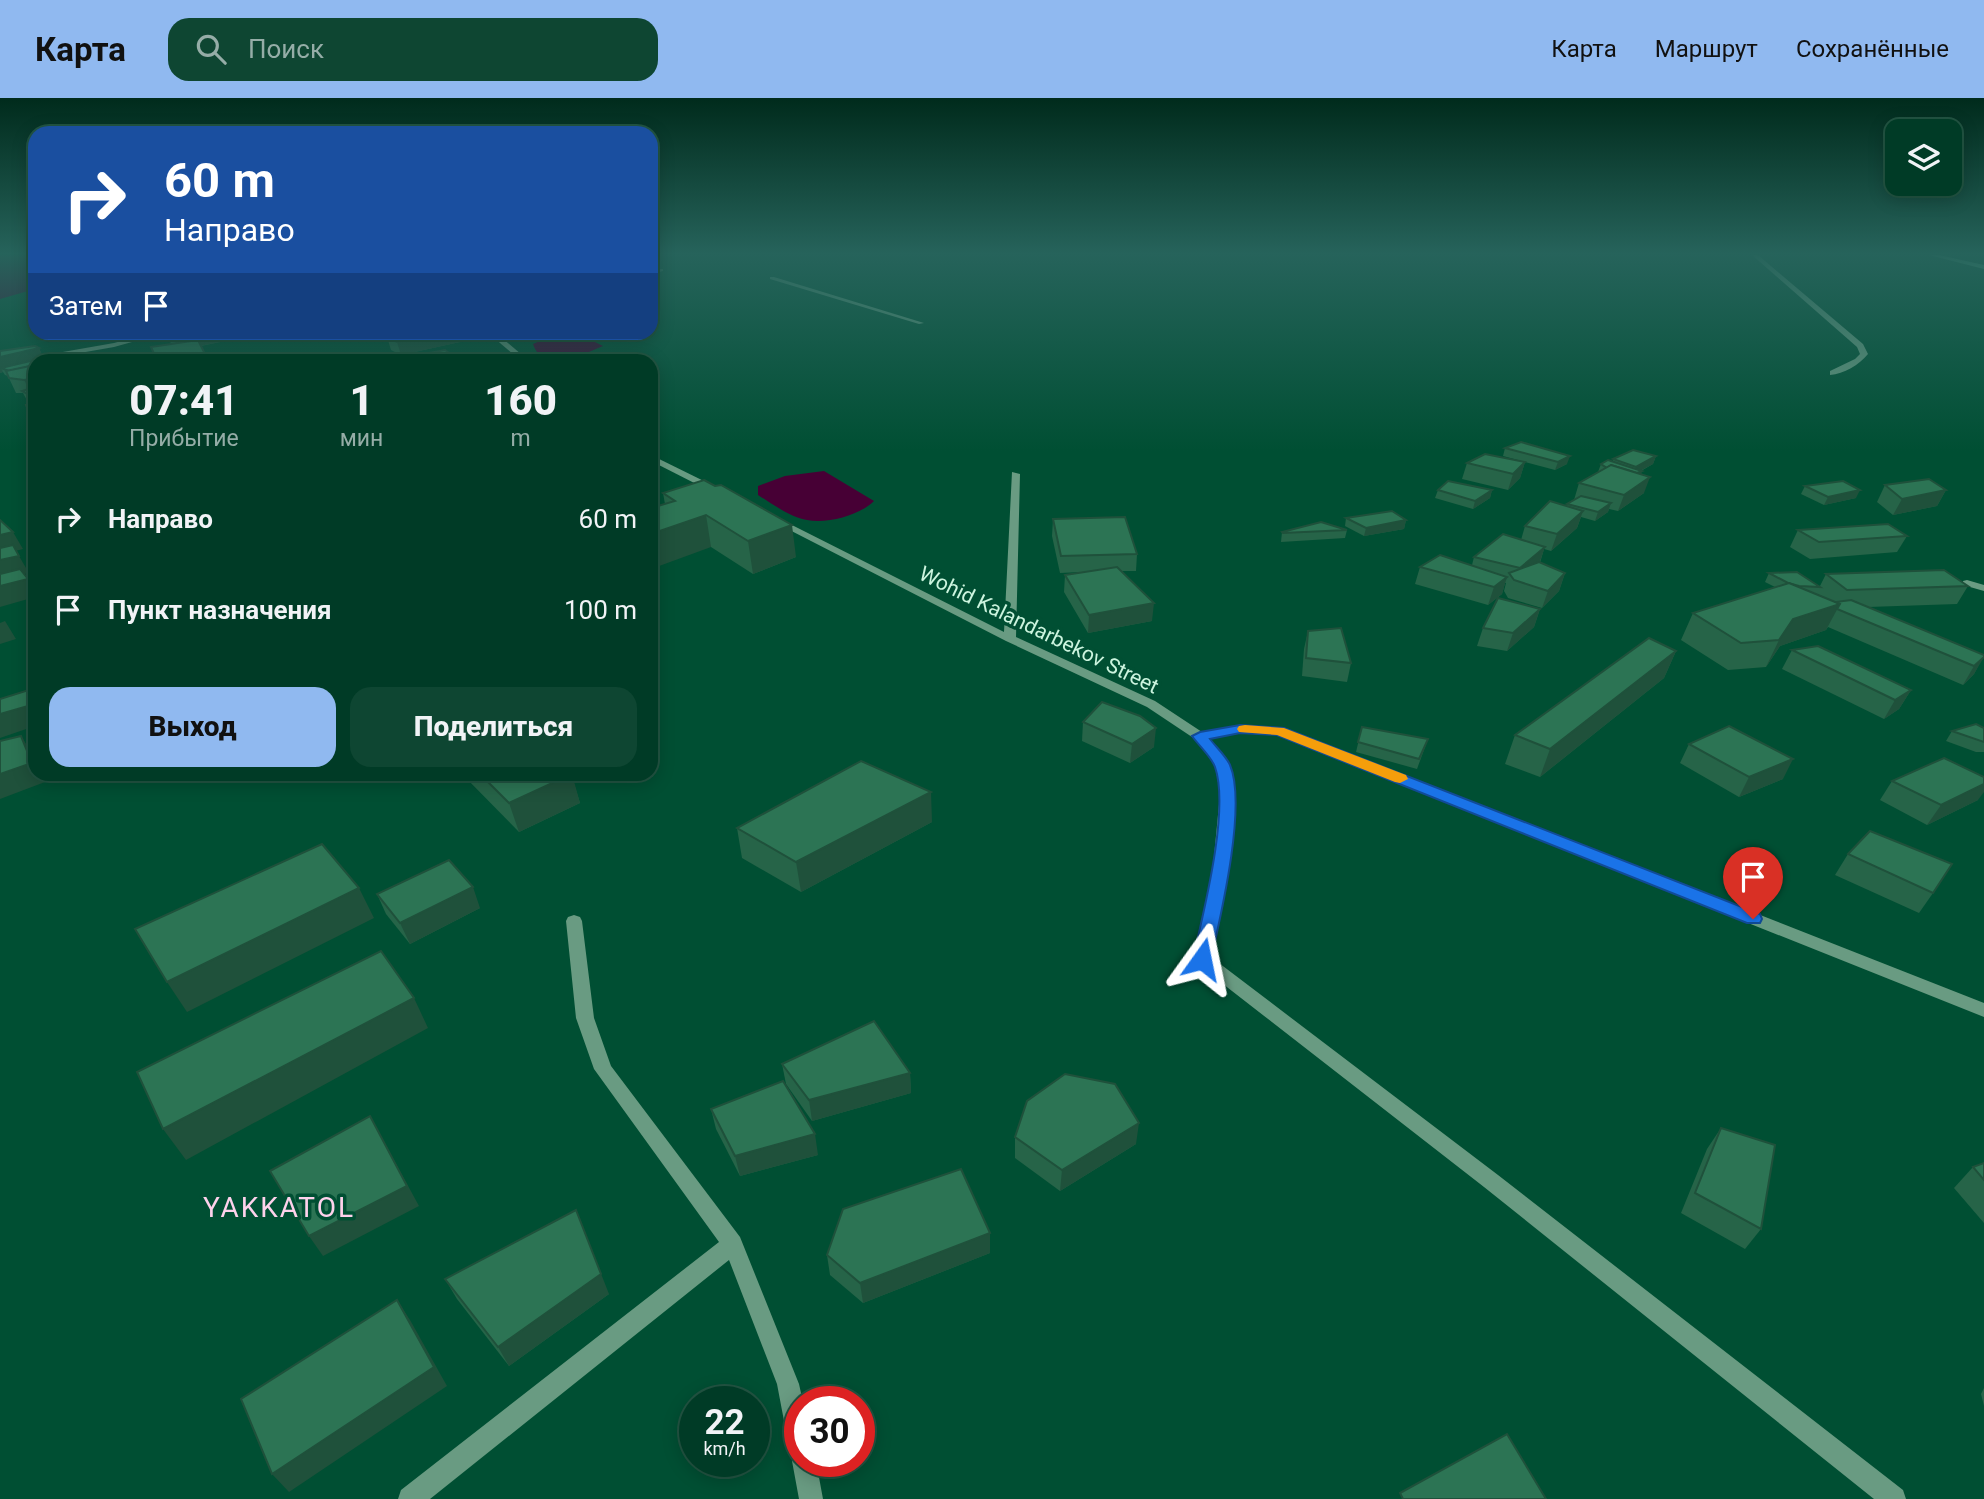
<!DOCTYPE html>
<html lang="ru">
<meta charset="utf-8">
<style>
:root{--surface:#003b26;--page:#0e4632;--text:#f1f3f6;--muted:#95ada7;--line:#225543;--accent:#90b9f0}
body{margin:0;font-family:Roboto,sans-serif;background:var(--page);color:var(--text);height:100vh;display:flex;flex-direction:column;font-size:26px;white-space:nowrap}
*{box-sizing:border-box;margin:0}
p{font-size:23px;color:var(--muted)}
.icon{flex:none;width:38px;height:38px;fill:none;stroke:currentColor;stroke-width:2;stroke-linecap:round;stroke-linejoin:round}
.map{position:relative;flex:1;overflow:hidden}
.panel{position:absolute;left:28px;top:256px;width:630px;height:427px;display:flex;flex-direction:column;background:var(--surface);border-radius:21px;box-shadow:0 4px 18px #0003,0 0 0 2px var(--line)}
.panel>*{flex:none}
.guide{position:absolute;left:28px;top:28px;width:630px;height:214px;border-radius:21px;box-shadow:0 4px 18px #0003,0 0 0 2px var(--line);background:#1a4fa0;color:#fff;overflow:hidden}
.fabs{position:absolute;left:1885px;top:21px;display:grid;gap:14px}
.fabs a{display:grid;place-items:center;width:77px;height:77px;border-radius:14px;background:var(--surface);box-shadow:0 4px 18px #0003,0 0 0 2px var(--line);font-size:35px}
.speed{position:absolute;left:679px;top:1288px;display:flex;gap:14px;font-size:35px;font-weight:700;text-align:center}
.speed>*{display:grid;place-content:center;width:91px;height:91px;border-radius:50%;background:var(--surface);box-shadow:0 4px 18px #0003,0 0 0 2px var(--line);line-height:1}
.speed small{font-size:18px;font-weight:400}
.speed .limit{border:10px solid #d22;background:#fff;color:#111}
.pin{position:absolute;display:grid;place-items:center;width:60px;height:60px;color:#fff;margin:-72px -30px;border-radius:50% 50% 50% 0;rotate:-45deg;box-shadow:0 0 7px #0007}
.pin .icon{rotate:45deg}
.me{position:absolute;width:77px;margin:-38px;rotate:12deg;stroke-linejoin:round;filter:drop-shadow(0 0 5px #0008)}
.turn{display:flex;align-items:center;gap:24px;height:147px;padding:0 21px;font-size:32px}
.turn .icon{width:91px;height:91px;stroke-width:2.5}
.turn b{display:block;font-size:49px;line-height:60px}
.then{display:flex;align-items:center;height:66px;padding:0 21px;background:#0003;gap:14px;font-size:26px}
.eta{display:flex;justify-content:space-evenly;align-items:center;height:119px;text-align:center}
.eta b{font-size:42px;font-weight:800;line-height:49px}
.button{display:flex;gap:14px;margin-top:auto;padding:14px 21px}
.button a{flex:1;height:80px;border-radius:21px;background:var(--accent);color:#111;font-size:28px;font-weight:800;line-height:80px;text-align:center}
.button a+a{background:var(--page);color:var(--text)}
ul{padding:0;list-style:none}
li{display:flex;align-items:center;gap:21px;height:91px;padding:0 21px}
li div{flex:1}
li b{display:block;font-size:26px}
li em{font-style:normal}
header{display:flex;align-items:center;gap:42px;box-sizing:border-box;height:98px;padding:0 35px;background:var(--accent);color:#111}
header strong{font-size:33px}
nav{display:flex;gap:38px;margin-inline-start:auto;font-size:24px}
.search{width:490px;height:63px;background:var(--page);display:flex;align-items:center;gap:18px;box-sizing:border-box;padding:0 24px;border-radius:21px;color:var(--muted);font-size:26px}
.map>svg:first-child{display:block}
.water{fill:#470035}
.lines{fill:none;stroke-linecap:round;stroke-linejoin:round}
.minor{fill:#699b82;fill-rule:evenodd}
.secondary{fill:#7bcea6;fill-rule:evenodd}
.wall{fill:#266448}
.shaded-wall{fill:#1f513b}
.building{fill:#2c7454;stroke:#1f513b;stroke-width:2}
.route{fill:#1a73e8;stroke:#114b97;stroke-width:2}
.slow{fill:#f59e0b}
.labels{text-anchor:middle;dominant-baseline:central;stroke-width:7;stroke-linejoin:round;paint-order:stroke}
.street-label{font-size:21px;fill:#ccf5df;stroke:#004f33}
.near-neighbourhood-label{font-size:28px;letter-spacing:2px;fill:#fed2ec;stroke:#004f33}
</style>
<header>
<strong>Карта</strong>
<div class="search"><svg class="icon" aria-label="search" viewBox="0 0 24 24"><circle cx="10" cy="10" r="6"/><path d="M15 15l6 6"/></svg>Поиск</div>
<nav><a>Карта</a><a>Маршрут</a><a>Сохранённые</a></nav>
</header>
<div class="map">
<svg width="1984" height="1401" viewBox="0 0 1984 1401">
<rect width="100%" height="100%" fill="#004f33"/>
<g class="water">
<polygon points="0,157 35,157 35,191 0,201"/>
<path d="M 587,235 L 589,241 L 603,248 C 580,257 544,278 533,246 L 558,235 Z"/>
<path d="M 824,373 L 874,403 C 860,417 828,426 807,422 C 790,419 772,406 758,397 L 758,388 L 785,378 Z"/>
</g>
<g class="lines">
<g class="minor">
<path d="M 1752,157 L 1758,157 L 1863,246 L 1868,256 C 1859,267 1844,276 1830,277 L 1830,273 L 1855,261 L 1860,256 L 1857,249 Z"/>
<polygon points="663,171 663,173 651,176 651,172"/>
<polygon points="770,179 774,179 924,225 919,226 770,181"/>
<polygon points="155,234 168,234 114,249 0,269 0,265 114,245"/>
<polygon points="487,234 495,234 528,262 520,262"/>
<polygon points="651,357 718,390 720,392 712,394 651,363"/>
<path d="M 1012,374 L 1020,376 L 1016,539 L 1155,603 L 1202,634 L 1240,627 L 1284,630 L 1984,905 L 1984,919 L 1277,637 L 1240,635 L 1209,640 C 1215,648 1224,657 1228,666 C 1246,704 1220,817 1211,859 L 1498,1077 L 1903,1392 L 1906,1401 L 1874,1401 L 1484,1089 L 1196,865 L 1194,861 L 1212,779 L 1220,696 L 1215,667 L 1195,641 L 1147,609 L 1006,543 L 772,423 L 780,421 L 1004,534 Z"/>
<polygon points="1967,482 1984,487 1984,493 1963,487 1963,483"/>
<polygon points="574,817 580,819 582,823 594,920 611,968 740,1139 799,1286 803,1304 800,1304 800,1363 816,1363 823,1401 799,1401 792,1363 796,1354 792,1352 788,1344 777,1286 729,1162 430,1401 398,1401 401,1392 719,1144 594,971 576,920 566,823 568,819"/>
</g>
<polygon class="secondary" points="1929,157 1939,157 1984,167 1984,171"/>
</g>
<g class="wall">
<polygon points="165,234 227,234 230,242 201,248 172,246 169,243"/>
<polygon points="387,234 457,234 460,244 401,257 391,252 387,239 390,237"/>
<polygon points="39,250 43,260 35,262 35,327 30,317 29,306 23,295 16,295 8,278 5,277 3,274 0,275 0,253"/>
<polygon points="1505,350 1567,366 1555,372 1503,358"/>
<polygon points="1656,358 1653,366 1641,373 1644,395 1618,413 1609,411 1608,414 1595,423 1581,419 1577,430 1551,453 1544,451 1540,465 1565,475 1559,493 1542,510 1508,500 1504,493 1506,485 1505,485 1502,496 1488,507 1415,486 1420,469 1472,467 1474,459 1521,442 1525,428 1566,408 1567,406 1574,402 1579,385 1598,374 1601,366 1613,364 1613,361"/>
<polygon points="1525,364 1520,380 1508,392 1462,381 1467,365"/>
<polygon points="1885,387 1946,392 1937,408 1893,417 1877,404"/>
<polygon points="1805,388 1856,400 1824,407 1801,396"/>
<polygon points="1438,392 1492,392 1490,400 1473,411 1435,400"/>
<polygon points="663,395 796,459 753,476 711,449 665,406"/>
<polygon points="1346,420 1406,422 1404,431 1364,438 1345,428"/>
<polygon points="1053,421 1137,456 1136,473 1122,473 1152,523 1088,535 1064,494 1065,477 1081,474 1060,475 1052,438"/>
<polygon points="1347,432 1345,440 1281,444 1282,434"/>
<polygon points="1798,432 1907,438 1897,454 1810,461 1790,449"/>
<polygon points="1769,475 1820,488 1826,476 1968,488 1957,506 1868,509 1984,557 1974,576 1963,587 1828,529 1826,532 1780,548 1766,569 1728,572 1681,542 1693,515 1775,489 1765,484"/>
<polygon points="1540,511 1534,529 1507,553 1477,548 1483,530"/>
<polygon points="1308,533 1351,565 1347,584 1302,578 1304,551"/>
<polygon points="1792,552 1911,592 1899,611 1884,621 1782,571"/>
<polygon points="1676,553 1664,580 1540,679 1505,666 1515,637"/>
<polygon points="1083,624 1154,649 1130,665 1082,643"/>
<polygon points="1362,629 1428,641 1417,671 1356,654"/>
<polygon points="1984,630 1984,654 1976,654 1946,643 1952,633"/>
<polygon points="1689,646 1783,681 1739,699 1680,665"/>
<polygon points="462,676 571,676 580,705 519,734"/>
<polygon points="1892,683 1978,702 1927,727 1880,702"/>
<polygon points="932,724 801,794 742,760 737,730"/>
<polygon points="1848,756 1933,795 1919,815 1835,777"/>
<polygon points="377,796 480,810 410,846 386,816"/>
<polygon points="782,966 910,975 911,995 812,1023 786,986"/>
<polygon points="711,1011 818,1057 740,1078 716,1031"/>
<polygon points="1721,1030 1761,1131 1745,1151 1681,1115 1707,1051"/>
<polygon points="1015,1039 1136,1046 1060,1093 1015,1060"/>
<polygon points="1984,1065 1984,1125 1954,1090 1973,1069"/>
<polygon points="990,1155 863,1205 830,1177 827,1157"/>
<polygon points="445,1181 609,1196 509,1268 457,1201"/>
<polygon points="1984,1290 1984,1308 1981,1296"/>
</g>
<g class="shaded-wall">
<polygon points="197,234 227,234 230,242 179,252 173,239"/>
<polygon points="389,234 407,234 390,237"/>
<polygon points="439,234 457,234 460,244 401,257 397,244"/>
<polygon points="39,250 45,262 1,270 3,274 0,275 0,259"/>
<polygon points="456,260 457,262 440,262"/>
<polygon points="35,280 35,296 32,296 24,282"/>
<polygon points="35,316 35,327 30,317"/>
<polygon points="1570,358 1567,366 1555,372 1558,364"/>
<polygon points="1656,358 1653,366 1638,374 1642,373 1639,381 1634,376 1636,369"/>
<polygon points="1525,364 1520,380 1508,392 1513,376"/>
<polygon points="1650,379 1644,395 1618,413 1624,397"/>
<polygon points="1492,392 1490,400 1473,411 1475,403"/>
<polygon points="1860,392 1856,400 1824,407 1828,399"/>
<polygon points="1946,392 1937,408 1893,417 1902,401"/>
<polygon points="1611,405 1608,414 1595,423 1598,414"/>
<polygon points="1583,413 1577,430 1551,453 1557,436"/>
<polygon points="706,417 711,449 651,471 651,436"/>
<polygon points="1406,422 1404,431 1364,438 1366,430"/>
<polygon points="792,427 796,459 753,476 748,443"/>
<polygon points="13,434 23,451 0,457 0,437"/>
<polygon points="1545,449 1539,466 1516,483 1520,470"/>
<polygon points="19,458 29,475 0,482 0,462"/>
<polygon points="1565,475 1559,493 1542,510 1548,493"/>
<polygon points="1507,479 1502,496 1488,507 1494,489"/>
<polygon points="28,481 35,494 35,499 0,509 0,488"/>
<polygon points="1154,505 1152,523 1088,535 1089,517"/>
<polygon points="1840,506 1826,532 1780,548 1766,569 1779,542 1793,521"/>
<polygon points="1540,511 1534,529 1507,553 1513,535"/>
<polygon points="5,523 16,541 0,546 0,525"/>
<polygon points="1676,553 1664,580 1540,679 1550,651"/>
<polygon points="1984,559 1974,576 1963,587 1974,568"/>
<polygon points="1911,592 1899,611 1884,621 1895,602"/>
<polygon points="35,606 35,628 0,640 0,616"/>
<polygon points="1156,630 1154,649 1130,665 1132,646"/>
<polygon points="21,638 35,660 35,676 41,676 45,684 0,701 0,676"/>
<polygon points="1793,661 1783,681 1739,699 1749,679"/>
<polygon points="572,676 580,705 519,734 509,705"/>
<polygon points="1984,686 1984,694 1978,702 1927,727 1941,707"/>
<polygon points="931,694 932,724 801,794 796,764"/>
<polygon points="473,789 480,810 410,846 400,825"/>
<polygon points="359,790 374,820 187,914 167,884"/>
<polygon points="414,900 428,930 186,1062 163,1031"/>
<polygon points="910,975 911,995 812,1023 809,1002"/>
<polygon points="370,1018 419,1108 323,1158 309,1138"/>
<polygon points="1139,1025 1136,1046 1060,1093 1062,1072"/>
<polygon points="815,1036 818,1057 740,1078 735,1058"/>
<polygon points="576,1112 609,1196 509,1268 498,1249"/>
<polygon points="990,1135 990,1155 863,1205 860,1185"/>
<polygon points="397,1202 410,1222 447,1288 289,1394 272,1376"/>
</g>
<g class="building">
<polygon points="168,234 197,234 173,239"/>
<polygon points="406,234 439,234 397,244 387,239"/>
<polygon points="198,242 208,262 157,262 151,249"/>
<polygon points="35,248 39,250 0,259 0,253"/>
<polygon points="445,252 456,260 440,262 405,262 402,260"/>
<polygon points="47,259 48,262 35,262 35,267 9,273 1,270"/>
<polygon points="35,267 35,280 24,282 9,280 6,273"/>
<polygon points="35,289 35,300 22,293"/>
<polygon points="35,305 35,316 30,317 26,307"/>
<polygon points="1521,344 1570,358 1558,364 1505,350"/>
<polygon points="1633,352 1656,358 1636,369 1613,361"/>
<polygon points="1485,356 1525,364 1513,376 1467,365"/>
<polygon points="1608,362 1642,373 1637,375 1611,367 1607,370 1601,366"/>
<polygon points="1611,367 1650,379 1624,397 1579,385"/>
<polygon points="1929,381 1946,392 1902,401 1885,387"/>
<polygon points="704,382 715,388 721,387 792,427 748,443 706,417 651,436 651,410 675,403 663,395"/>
<polygon points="1448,383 1492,392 1475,403 1438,392"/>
<polygon points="1843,383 1860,392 1828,399 1805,388"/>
<polygon points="1581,398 1611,405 1598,414 1567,406"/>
<polygon points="1550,403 1583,413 1557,436 1525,428"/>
<polygon points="1392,413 1406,422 1366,430 1346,420"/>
<polygon points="1125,419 1137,456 1061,458 1053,421"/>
<polygon points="0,422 13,434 0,437"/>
<polygon points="1321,424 1347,432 1283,435 1282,434"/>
<polygon points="1888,426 1907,438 1819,444 1798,432"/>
<polygon points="1503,436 1545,449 1520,470 1474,459"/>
<polygon points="13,447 19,458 0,462 0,450"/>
<polygon points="1440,457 1507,479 1494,489 1420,469"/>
<polygon points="1539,464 1565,475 1548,493 1514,482 1509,475"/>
<polygon points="1117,469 1154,505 1089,517 1065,477"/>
<polygon points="20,471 28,481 0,488 0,476"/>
<polygon points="1944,472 1968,488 1847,492 1826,476"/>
<polygon points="1797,474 1820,489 1799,488 1788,485 1769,475"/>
<polygon points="1789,485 1840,506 1793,521 1779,542 1741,545 1693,515"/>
<polygon points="1498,500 1540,511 1513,535 1483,530"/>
<polygon points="1851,502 1984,557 1984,559 1974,568 1837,511 1840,506 1836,504"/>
<polygon points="1341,530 1351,565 1306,560 1308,533"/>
<polygon points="1649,540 1676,553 1550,651 1515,637"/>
<polygon points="1818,548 1911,592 1895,602 1792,552"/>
<polygon points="35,590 35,606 0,616 0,601"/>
<polygon points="1102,604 1140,618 1156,630 1132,646 1083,624"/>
<polygon points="1976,626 1984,630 1984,644 1952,633"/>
<polygon points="1729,628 1793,661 1749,679 1689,646"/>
<polygon points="1362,629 1428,641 1419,661 1358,644"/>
<polygon points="21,638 32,665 0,676 0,643"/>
<polygon points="1944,660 1984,679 1984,686 1941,707 1892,683"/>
<polygon points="861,663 931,694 796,764 737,730"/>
<polygon points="480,676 572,676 509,705"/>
<polygon points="1870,733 1952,766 1933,795 1848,756"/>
<polygon points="322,746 359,790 167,884 135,831"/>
<polygon points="449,762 473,789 400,825 377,796"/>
<polygon points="381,853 414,900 163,1031 137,974"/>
<polygon points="874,923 910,975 809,1002 782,966"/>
<polygon points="1065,976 1115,986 1139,1025 1062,1072 1015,1039 1027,1003"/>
<polygon points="783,983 815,1036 735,1058 711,1011"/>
<polygon points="370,1018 407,1088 309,1138 270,1073"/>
<polygon points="1721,1030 1775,1047 1761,1131 1695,1095"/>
<polygon points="1984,1065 1984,1082 1973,1069"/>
<polygon points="961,1071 990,1135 860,1185 827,1157 843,1111"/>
<polygon points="576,1112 601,1176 498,1249 445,1181"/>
<polygon points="397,1202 434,1269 272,1376 241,1301"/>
<polygon points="1507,1336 1546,1401 1403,1401 1400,1395"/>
</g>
<linearGradient id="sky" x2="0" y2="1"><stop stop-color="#002b1c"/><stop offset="0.44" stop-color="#26635b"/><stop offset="1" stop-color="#26635b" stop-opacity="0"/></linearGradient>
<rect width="1984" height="353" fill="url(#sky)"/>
<path class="route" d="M 1240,627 L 1284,630 L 1760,816 L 1762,821 L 1760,825 L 1747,825 L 1277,637 L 1240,635 L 1210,641 C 1216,649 1226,658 1230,667 C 1247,707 1221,817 1211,861 L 1209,866 L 1195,866 L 1193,861 C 1203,816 1230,712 1215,669 C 1211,658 1199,648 1192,638 L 1200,634 Z"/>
<polygon class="slow" points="1245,627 1284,630 1406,677 1408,681 1400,685 1395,684 1277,637 1239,634 1237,631 1239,628"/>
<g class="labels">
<g class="street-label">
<text transform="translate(1039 532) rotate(26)">Wohid Kalandarbekov Street</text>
</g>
<g class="near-neighbourhood-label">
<text x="279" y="1109">YAKKATOL</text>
</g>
</g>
</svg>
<div class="fabs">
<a><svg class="icon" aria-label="layers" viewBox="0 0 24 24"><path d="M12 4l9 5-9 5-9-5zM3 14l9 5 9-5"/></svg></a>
</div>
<div class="speed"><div>22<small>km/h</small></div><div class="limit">30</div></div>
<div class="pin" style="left:1753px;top:821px;background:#d93025"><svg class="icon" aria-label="arrive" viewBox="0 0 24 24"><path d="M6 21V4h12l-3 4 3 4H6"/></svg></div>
<svg class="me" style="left:1202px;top:861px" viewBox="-20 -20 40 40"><path d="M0-17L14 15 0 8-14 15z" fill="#1a73e8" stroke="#fff" stroke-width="4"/></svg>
<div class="guide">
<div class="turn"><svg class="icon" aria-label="right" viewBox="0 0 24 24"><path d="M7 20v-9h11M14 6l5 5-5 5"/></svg><div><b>60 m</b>Направо</div></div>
<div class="then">Затем<svg class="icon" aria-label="arrive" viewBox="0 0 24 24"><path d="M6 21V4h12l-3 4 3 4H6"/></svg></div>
</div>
<section class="panel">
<div class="eta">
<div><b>07:41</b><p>Прибытие</p></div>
<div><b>1</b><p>мин</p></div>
<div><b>160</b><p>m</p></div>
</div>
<ul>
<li><svg class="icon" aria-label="right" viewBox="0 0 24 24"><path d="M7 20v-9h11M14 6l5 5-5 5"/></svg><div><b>Направо</b></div><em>60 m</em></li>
<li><svg class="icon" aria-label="arrive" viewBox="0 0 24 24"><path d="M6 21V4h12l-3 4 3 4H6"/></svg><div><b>Пункт назначения</b></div><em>100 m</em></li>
</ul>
<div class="button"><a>Выход</a><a>Поделиться</a></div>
</section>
</div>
